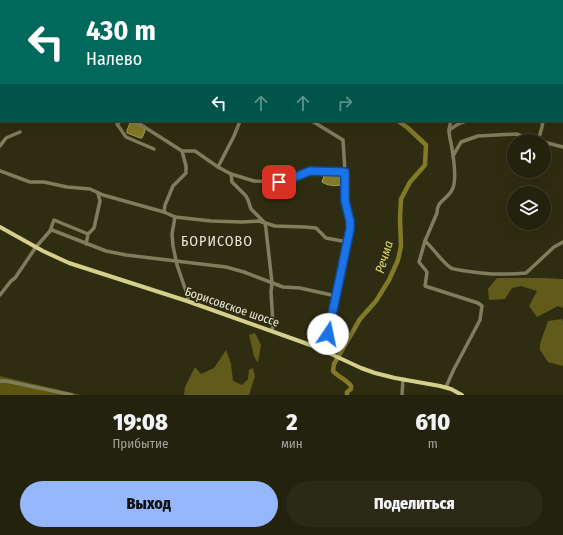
<!DOCTYPE html>
<html lang="ru">
<meta charset="utf-8">
<style>
:root{--surface:#23220d;--page:#2b2a16;--text:#f1f3f6;--muted:#a3a49d;--line:#403f2e;--accent:#96b6fd}
body{margin:0;font-family:"Fira Sans Condensed",sans-serif;background:var(--page);color:var(--text);height:100vh;display:flex;flex-direction:column;font-size:15px;white-space:nowrap}
*{box-sizing:border-box;margin:0}
p{font-size:13px;color:var(--muted)}
.icon{flex:none;width:22px;height:22px;fill:none;stroke:currentColor;stroke-width:2;stroke-linecap:round;stroke-linejoin:round}
.map{position:relative;height:395px;overflow:hidden}
.panel{display:flex;flex-direction:column;background:var(--surface);flex:1}
.panel>*{flex:none}
.banner{position:absolute;left:0px;top:0px;width:563px;height:122px;box-shadow:0 4px 16px #0002,0 0 0 1px var(--line);background:#00695c;color:#fff;overflow:hidden}
.tools{position:absolute;left:507px;top:134px;display:grid;gap:8px}
.tools a{display:grid;place-items:center;width:44px;height:44px;border-radius:50%;background:var(--surface);box-shadow:0 4px 16px #0002,0 0 0 1px var(--line);font-size:20px}
.pin{position:absolute;display:grid;place-items:center;width:34px;height:34px;color:#fff;margin:-17px;border-radius:8px;box-shadow:0 2px 6px #0006}
.me{position:absolute;width:44px;margin:-22px;rotate:11deg;stroke-linejoin:round;filter:drop-shadow(0 0 3px #0008)}
.turn{display:flex;align-items:center;gap:14px;height:84px;padding:0 20px;font-size:18px}
.turn .icon{width:52px;height:52px;stroke-width:2.5}
.turn b{display:block;font-size:28px;line-height:34px}
.lanes{display:flex;align-items:center;height:38px;padding:0 20px;background:#0003;justify-content:center;gap:20px;direction:ltr}
.lanes .off{opacity:.35}
.eta{display:flex;justify-content:space-evenly;align-items:center;height:68px;text-align:center}
.eta b{font-size:24px;font-weight:800;line-height:28px}
.action{display:flex;gap:8px;margin-top:auto;padding:8px 20px}
.action a{flex:1;height:46px;border-radius:24px;background:var(--accent);color:#111;font-size:16px;font-weight:800;line-height:46px;text-align:center}
.action a+a{background:var(--page);color:var(--text)}
.map>svg:first-child{display:block}
.green{fill:#5c5610}
.forest{fill:#605a1b}
.water{fill:#827a27;stroke:#a19b5c}
.lines{fill:none;stroke-linecap:round;stroke-linejoin:round}
.stream{stroke:#a19b5c;stroke-width:1}
.river{stroke:#827a27;stroke-width:4.5}
.minor{stroke:#807d5d;stroke-width:3.5}
.major{stroke:#d4cf8b;stroke-width:4}
.route-casing{stroke:#114b97;stroke-width:10}
.route{stroke:#1a73e8;stroke-width:7}
.labels{text-anchor:middle;dominant-baseline:central;stroke-width:3;stroke-linejoin:round;paint-order:stroke}
.street-label{font-size:12px;fill:#e9e8d8;stroke:#2f2d11}
.water-label{font-size:13px;font-style:italic;fill:#dfd566;stroke:#2f2d11}
.quarter-label{font-size:14px;letter-spacing:1px;fill:#e9e8d8;stroke:#2f2d11}
</style>
<div class="map">
<svg width="563" height="395" viewBox="0 0 563 395">
<rect width="100%" height="100%" fill="#2f2d11"/>
<polygon class="green" points="0,376 81,395 0,395"/>
<g class="forest">
<polygon points="497,278 543,278 563,279 563,308 558,306 537,317 529,306 537,291 521,286 512,288 505,299 489,300 488,289"/>
<polygon points="562,319 563,322 563,366 548,362 540,350 540,344 548,321"/>
<polygon points="255,333 261,345 258,363 254,356 249,335"/>
<polygon points="226,350 231,364 233,381 242,385 248,379 249,370 253,368 255,376 249,395 184,395 185,387 195,367 201,374 214,368"/>
</g>
<g class="water">
<polygon points="132,122 145,129 145,131 142,138 140,138 127,133 127,130 130,123"/>
<path d="M 324,176 L 342,176 L 341,185 C 335,186 328,186 322,182 Z"/>
</g>
<g class="lines">
<g class="stream">
<polyline points="468,0 469,1"/>
<polyline points="562,23 563,23"/>
</g>
<g class="river">
<polyline points="433,1 433,0"/>
<path d="M 347,395 L 347,392 L 351,389 L 351,386 C 346,379 338,377 333,371 L 334,364 L 360,319 L 376,301 L 389,280 L 398,260 L 401,246 L 400,218 L 401,199 L 410,182 L 425,165 L 426,145 L 408,128 L 398,121"/>
</g>
<g class="minor">
<polyline points="263,0 274,1"/>
<polyline points="281,1 282,0"/>
<polyline points="562,66 563,67"/>
<polyline points="562,118 563,119"/>
<polyline points="120,121 117,124 126,137 154,149"/>
<polyline points="135,121 182,151 195,151 218,167 231,174 254,181 279,182 293,178 310,171 345,172"/>
<polyline points="312,121 343,140 345,172 345,201 350,221 350,229 348,242 328,333 321,349"/>
<polyline points="449,130 460,123 466,121"/>
<polyline points="538,141 542,127 543,121"/>
<polyline points="544,142 563,147"/>
<polyline points="0,146 6,138 20,132"/>
<polyline points="453,156 461,142 478,136 516,134 539,141"/>
<polyline points="218,167 234,136 240,121"/>
<polyline points="0,171 30,182 44,182 67,187 90,189 103,195 164,212 175,217 211,221 242,222 259,221 275,226 305,227 316,228 326,238 348,242"/>
<polyline points="231,174 232,182 246,196 248,200 251,209 265,223 266,229 272,283 271,292 273,325 272,331"/>
<polyline points="164,212 165,205 173,186 186,173 186,166 182,151"/>
<polyline points="175,217 172,234 173,246 177,265 188,297 187,301"/>
<polyline points="50,231 54,220 88,234"/>
<path d="M 425,241 C 434,249 441,261 451,268 C 455,270 462,270 466,271 C 488,275 504,275 526,273 L 554,247 L 563,242"/>
<polyline points="86,244 88,234 94,228 100,201 98,193"/>
<polyline points="0,295 11,281 15,278 36,247 50,231 52,230 106,251 126,255 226,267 244,272 283,287 300,288 336,296"/>
<polyline points="0,381 6,381 72,395"/>
<path d="M 446,387 L 453,371 L 480,320 L 482,306 L 478,303 L 425,286 L 427,272 L 419,262 L 425,241 L 437,213 C 437,200 447,200 452,190 C 458,180 453,154 451,143 C 450,139 449,134 449,130 C 449,127 451,125 450,121"/>
<polyline points="402,395 403,379"/>
</g>
<polyline class="major" points="0,227 43,251 69,263 187,301 316,347 361,368 375,373 395,378 440,386 451,389 462,395"/>
</g>
<g class="lines">
<defs>
<polyline id="route" points="279,182 293,178 310,171 345,172 345,201 350,221 350,229 328,334"/>
</defs>
<use href="#route" class="route-casing"/>
<use href="#route" class="route"/>
</g>
<g class="labels">
<g class="street-label">
<text transform="translate(232 307) rotate(19)">Борисовское шоссе</text>
</g>
<g class="water-label">
<text transform="translate(384 257) rotate(-73)">Речма</text>
</g>
<g class="quarter-label">
<text x="217" y="241">БОРИСОВО</text>
</g>
</g>
</svg>
<div class="tools">
<a><svg class="icon" aria-label="sound" viewBox="0 0 24 24"><path d="M4 9h4l5-4v14l-5-4H4zM17 9q2 3 0 6"/></svg></a>
<a><svg class="icon" aria-label="layers" viewBox="0 0 24 24"><path d="M12 4l9 5-9 5-9-5zM3 14l9 5 9-5"/></svg></a>
</div>
<div class="pin" style="left:279px;top:182px;background:#d93025"><svg class="icon" aria-label="arrive" viewBox="0 0 24 24"><path d="M6 21V4h12l-3 4 3 4H6"/></svg></div>
<svg class="me" style="left:328px;top:334px" viewBox="-20 -20 40 40"><circle r="19" fill="#fff"/><path d="M0-13L10 11 0 6-10 11z" fill="#1a73e8"/></svg>
<div class="banner">
<div class="turn"><svg class="icon" aria-label="left" viewBox="0 0 24 24"><path d="M17 20v-9H6M10 6l-5 5 5 5"/></svg><div><b>430 m</b>Налево</div></div>
<div class="lanes"><svg class="icon" aria-label="left" viewBox="0 0 24 24"><path d="M17 20v-9H6M10 6l-5 5 5 5"/></svg><svg class="icon off" aria-label="ahead" viewBox="0 0 24 24"><path d="M12 20V5M6 11l6-6 6 6"/></svg><svg class="icon off" aria-label="ahead" viewBox="0 0 24 24"><path d="M12 20V5M6 11l6-6 6 6"/></svg><svg class="icon off" aria-label="right" viewBox="0 0 24 24"><path d="M7 20v-9h11M14 6l5 5-5 5"/></svg></div>
</div>
</div>
<section class="panel">
<div class="eta">
<div><b>19:08</b><p>Прибытие</p></div>
<div><b>2</b><p>мин</p></div>
<div><b>610</b><p>m</p></div>
</div>
<div class="action"><a>Выход</a><a>Поделиться</a></div>
</section>
